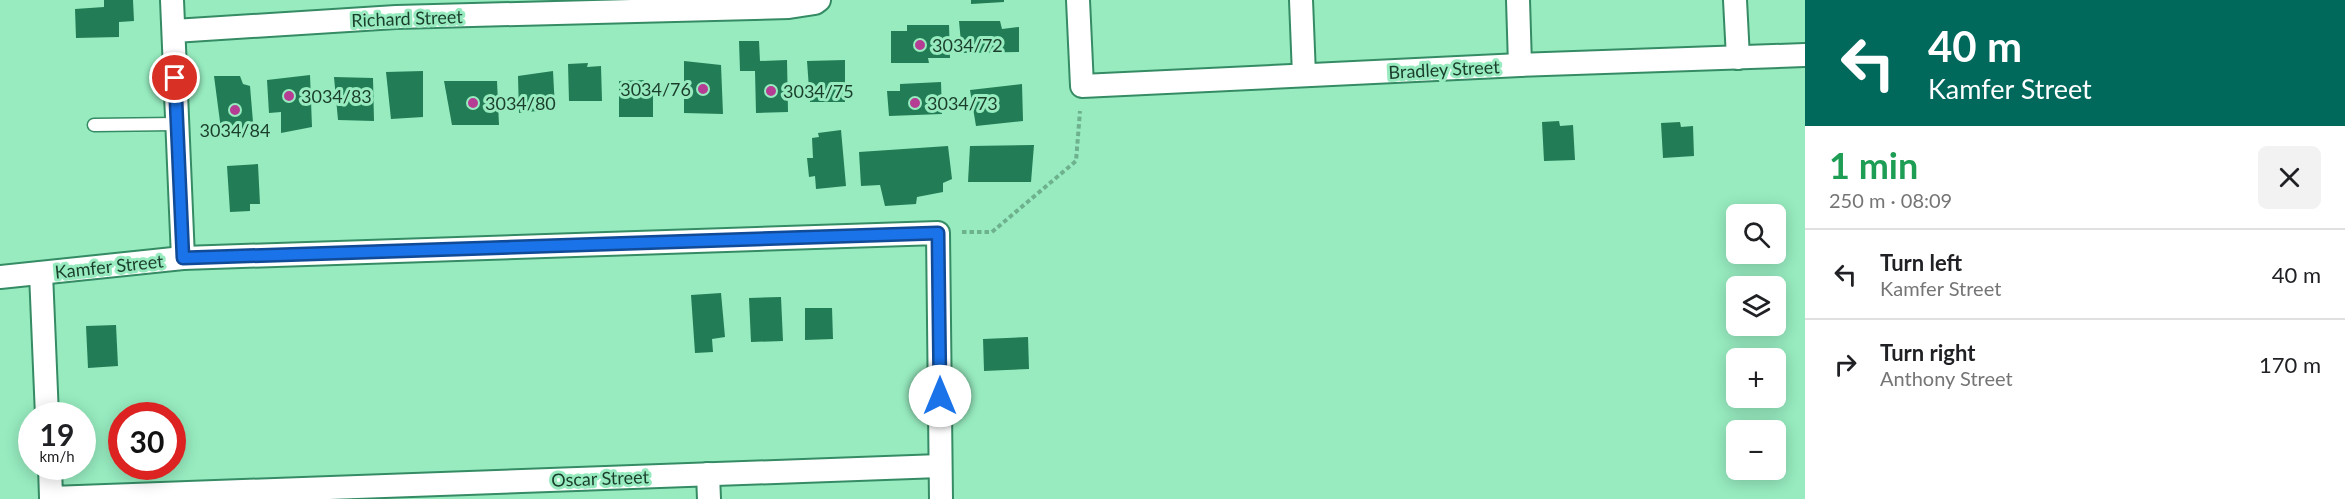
<!DOCTYPE html>
<meta charset="utf-8">
<style>
:root{--surface:#fff;--page:#f2f2f2;--text:#202124;--muted:#757577;--line:#e0e0e0}
body{margin:0;font-family:Lato,sans-serif;background:var(--page);color:var(--text);height:100vh;display:flex;flex-direction:column;font-size:22px;white-space:nowrap}
*{box-sizing:border-box;margin:0}
p{font-size:20px;color:var(--muted)}
.icon{flex:none;width:33px;height:33px;fill:none;stroke:currentColor;stroke-width:2;stroke-linecap:round;stroke-linejoin:round}
.map{position:relative;flex:1;overflow:hidden}
.drawer{display:flex;flex-direction:column;background:var(--surface);width:540px}
.drawer>*{flex:none}
.guide{background:#00695c;color:#fff;overflow:hidden}
.buttons{position:absolute;left:1726px;top:204px;display:grid;gap:12px}
.buttons a{display:grid;place-items:center;width:60px;height:60px;border-radius:9px;background:var(--surface);box-shadow:0 3px 15px #0003;font-size:30px}
.speed{position:absolute;left:18px;top:402px;display:flex;gap:12px;font-size:30px;font-weight:700;text-align:center}
.speed>*{display:grid;place-content:center;width:78px;height:78px;border-radius:50%;background:var(--surface);box-shadow:0 3px 15px #0003;line-height:1}
.speed small{font-size:15px;font-weight:400}
.speed .limit{border:9px solid #d22;background:#fff;color:#111}
.pin{position:absolute;display:grid;place-items:center;width:51px;height:51px;color:#fff;margin:-26px;border:3px solid #fff;border-radius:50%;box-shadow:0 2px 6px #0007}
.me{position:absolute;width:66px;margin:-33px;rotate:0deg;stroke-linejoin:round;filter:drop-shadow(0 0 4px #0008)}
.turn{display:flex;align-items:center;gap:21px;height:126px;padding:0 24px;font-size:27px}
.turn .icon{width:78px;height:78px;stroke-width:2.5}
.turn b{display:block;font-size:42px;line-height:51px}
.round{display:grid;place-items:center;flex:none;width:63px;height:63px;border-radius:9px;background:var(--page)}
.headline{display:flex;align-items:center;justify-content:space-between;height:102px;padding:0 24px}
h1{font-size:36px;font-weight:700;line-height:45px;color:#1e9e55}
ul{padding:0;list-style:none}
li{display:flex;align-items:center;gap:18px;height:90px;padding:0 24px;border-top:2px solid var(--line)}
li div{flex:1}
li b{display:block;font-size:22px}
li em{font-style:normal}
main{display:flex;flex:1;min-height:0}
.map>svg:first-child{display:block}
.building{fill:#227c55}
.lines{fill:none;stroke-linecap:round;stroke-linejoin:round}
.service-casing{stroke:#358b64;stroke-width:15}
.minor-casing{stroke:#358b64;stroke-width:26}
.path{stroke:#6db18d;stroke-width:4;stroke-dasharray:4.5 3;stroke-linecap:butt}
.service{stroke:#fff;stroke-width:12}
.minor{stroke:#fff;stroke-width:22}
.route-casing{stroke:#114b97;stroke-width:15}
.route{stroke:#1a73e8;stroke-width:10}
.poi-dot{fill:#b53e94;stroke:#97ebbf;stroke-width:2}
.labels{text-anchor:middle;dominant-baseline:central;stroke-width:6;stroke-linejoin:round;paint-order:stroke}
.street-label{font-size:18px;fill:#1a3e2c;stroke:#97ebbf}
.poi-label{font-size:18px;fill:#1a3e2c;stroke:#97ebbf;text-anchor:start}
</style>
<main>
<div class="map">
<svg width="1805" height="499" viewBox="0 0 1805 499">
<rect width="100%" height="100%" fill="#97ebbf"/>
<g class="building">
<polygon points="104,0 133,0 134,21 119,22 119,37 76,38 75,9 104,7"/>
<polygon points="971,0 1004,0 1004,2 971,4"/>
<polygon points="959,21 1000,21 1002,29 1019,27 1019,52 962,53"/>
<polygon points="907,25 949,25 950,58 928,58 929,63 891,63 891,31 907,31"/>
<polygon points="739,41 759,41 760,61 787,60 788,112 756,113 755,71 740,71"/>
<polygon points="845,60 845,102 810,102 807,61"/>
<polygon points="684,61 721,65 723,114 684,113"/>
<polygon points="588,63 587,67 601,66 602,101 569,101 568,64"/>
<polygon points="423,71 423,117 391,119 386,72"/>
<polygon points="553,71 555,109 519,113 518,76"/>
<polygon points="310,75 312,127 281,133 281,112 269,113 267,80"/>
<polygon points="214,76 240,76 243,84 250,86 254,134 222,137"/>
<polygon points="334,77 373,78 374,121 338,120"/>
<polygon points="644,80 644,85 653,85 653,117 619,117 619,81"/>
<polygon points="444,81 497,81 499,125 452,125"/>
<polygon points="941,82 942,114 889,116 887,91 900,91 900,84"/>
<polygon points="1022,84 1023,121 976,126 970,90"/>
<polygon points="1559,121 1560,126 1573,125 1575,160 1544,161 1542,122"/>
<polygon points="1680,122 1681,127 1693,126 1694,156 1663,158 1661,123"/>
<polygon points="841,130 846,186 816,189 815,176 809,177 807,158 813,158 812,138 819,137 818,133"/>
<polygon points="1034,145 1031,182 968,182 970,146"/>
<polygon points="948,146 952,179 943,183 943,192 917,197 916,204 885,206 880,185 861,186 859,152"/>
<polygon points="258,164 260,204 250,204 250,211 230,212 227,166"/>
<polygon points="721,293 725,337 712,339 713,352 695,353 691,295"/>
<polygon points="781,297 783,341 751,342 749,298"/>
<polygon points="805,308 832,308 833,339 805,340"/>
<polygon points="116,325 118,366 88,368 86,326"/>
<polygon points="1028,337 1029,369 984,371 983,339"/>
</g>
<g class="lines">
<defs>
<polyline id="service" points="94,125 176,124"/>
<g id="minor">
<polyline points="172,0 183,258"/>
<polyline points="1078,0 1082,86 1520,65 1805,55"/>
<polyline points="1301,0 1304,75"/>
<polyline points="1518,0 1520,65"/>
<polyline points="1735,0 1738,58"/>
<polyline points="174,31 396,17 789,7 815,3 819,0"/>
<polyline points="41,273 47,416"/>
<polyline points="0,277 183,258 938,233 941,499"/>
<polyline points="50,466 51,498 940,466"/>
<polyline points="708,474 709,499"/>
</g>
</defs>
<use href="#service" class="service-casing"/>
<use href="#minor" class="minor-casing"/>
<polyline class="path" points="962,232 992,232 1076,161 1080,111"/>
<use href="#service" class="service"/>
<use href="#minor" class="minor"/>
</g>
<g class="lines">
<defs>
<polyline id="route" points="175,78 183,258 938,233 940,396"/>
</defs>
<use href="#route" class="route-casing"/>
<use href="#route" class="route"/>
</g>
<g class="poi-dot">
<circle cx="920" cy="45" r="6"/>
<circle cx="703" cy="89" r="6"/>
<circle cx="771" cy="91" r="6"/>
<circle cx="289" cy="96" r="6"/>
<circle cx="473" cy="103" r="6"/>
<circle cx="915" cy="103" r="6"/>
<circle cx="235" cy="110" r="6"/>
</g>
<g class="labels">
<g class="street-label">
<text transform="translate(407 18) rotate(-2)">Richard Street</text>
<text transform="translate(1444 69) rotate(-3)">Bradley Street</text>
<text transform="translate(109 266) rotate(-6)">Kamfer Street</text>
<text transform="translate(600 478) rotate(-2)">Oscar Street</text>
</g>
<g class="poi-label">
<text x="932" y="45">3034/72</text>
<text x="691" y="89" text-anchor="end">3034/76</text>
<text x="783" y="91">3034/75</text>
<text x="301" y="96">3034/83</text>
<text x="485" y="103">3034/80</text>
<text x="927" y="103">3034/73</text>
<text x="235" y="130" text-anchor="middle">3034/84</text>
</g>
</g>
</svg>
<div class="buttons">
<a><svg class="icon" aria-label="search" viewBox="0 0 24 24"><circle cx="10" cy="10" r="6"/><path d="M15 15l6 6"/></svg></a>
<a><svg class="icon" aria-label="layers" viewBox="0 0 24 24"><path d="M12 4l9 5-9 5-9-5zM3 14l9 5 9-5"/></svg></a>
<a>+</a>
<a>−</a>
</div>
<div class="speed"><div>19<small>km/h</small></div><div class="limit">30</div></div>
<div class="pin" style="left:175px;top:78px;background:#d93025"><svg class="icon" aria-label="arrive" viewBox="0 0 24 24"><path d="M6 21V4h12l-3 4 3 4H6"/></svg></div>
<svg class="me" style="left:940px;top:396px" viewBox="-20 -20 40 40"><circle r="19" fill="#fff"/><path d="M0-13L10 11 0 6-10 11z" fill="#1a73e8"/></svg>
</div>
<section class="drawer">
<div class="guide">
<div class="turn"><svg class="icon" aria-label="left" viewBox="0 0 24 24"><path d="M17 20v-9H6M10 6l-5 5 5 5"/></svg><div><b>40 m</b>Kamfer Street</div></div>
</div>
<div class="headline"><div><h1>1 min</h1><p>250 m · 08:09</p></div><a class="round"><svg class="icon" aria-label="close" viewBox="0 0 24 24"><path d="M6 6l12 12M18 6L6 18"/></svg></a></div>
<ul>
<li><svg class="icon" aria-label="left" viewBox="0 0 24 24"><path d="M17 20v-9H6M10 6l-5 5 5 5"/></svg><div><b>Turn left</b><p>Kamfer Street</p></div><em>40 m</em></li>
<li><svg class="icon" aria-label="right" viewBox="0 0 24 24"><path d="M7 20v-9h11M14 6l5 5-5 5"/></svg><div><b>Turn right</b><p>Anthony Street</p></div><em>170 m</em></li>
</ul>
</section>
</main>
